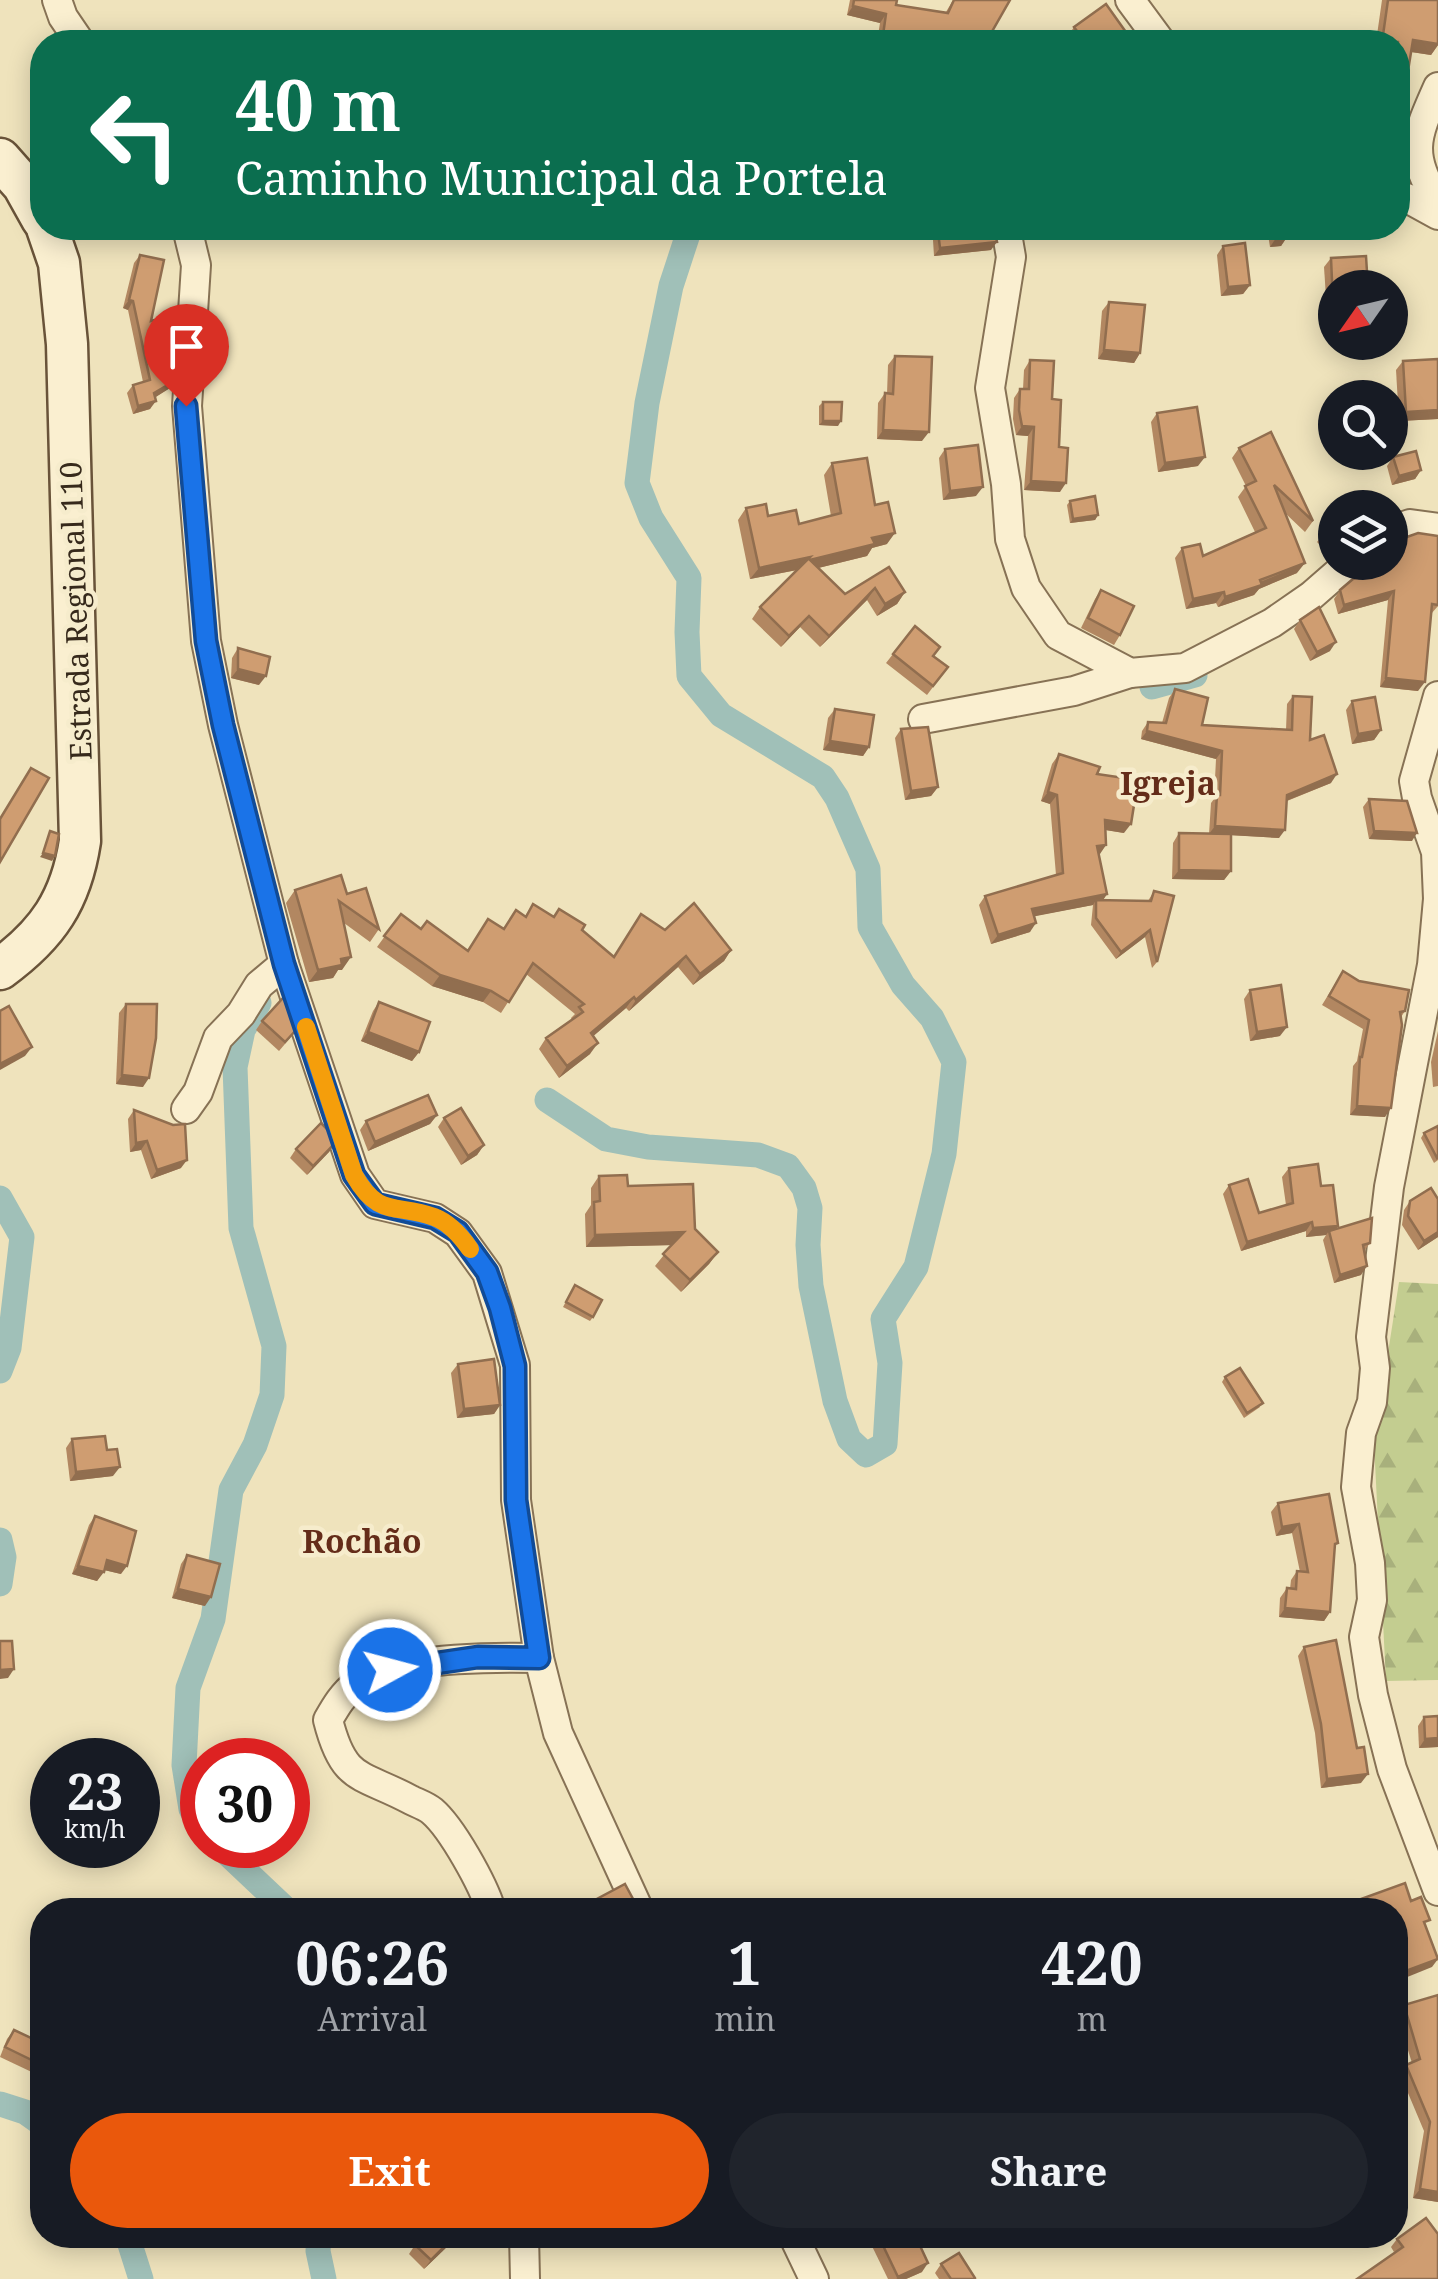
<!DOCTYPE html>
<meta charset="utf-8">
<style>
:root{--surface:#171b24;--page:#20242c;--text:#f1f3f6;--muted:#9ea1a6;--accent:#ea580c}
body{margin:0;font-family:"Noto Serif",serif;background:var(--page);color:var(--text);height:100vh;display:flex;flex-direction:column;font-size:38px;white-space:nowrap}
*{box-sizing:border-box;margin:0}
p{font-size:32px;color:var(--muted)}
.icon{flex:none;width:55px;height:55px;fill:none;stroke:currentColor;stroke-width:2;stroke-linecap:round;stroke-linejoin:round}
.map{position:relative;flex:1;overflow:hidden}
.side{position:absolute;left:30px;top:1898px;width:1378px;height:350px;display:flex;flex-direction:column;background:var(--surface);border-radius:40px;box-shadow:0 5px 25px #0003}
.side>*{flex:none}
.hud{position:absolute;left:30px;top:30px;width:1380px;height:210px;border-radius:40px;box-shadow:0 5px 25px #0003;background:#0b6e4f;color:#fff;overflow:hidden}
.needle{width:65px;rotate:236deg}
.controls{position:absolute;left:1318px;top:270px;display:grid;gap:20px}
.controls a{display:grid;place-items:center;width:90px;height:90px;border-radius:50%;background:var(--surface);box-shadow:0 5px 25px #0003;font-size:50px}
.speed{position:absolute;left:30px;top:1738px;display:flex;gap:20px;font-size:50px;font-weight:700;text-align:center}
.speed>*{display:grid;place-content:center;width:130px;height:130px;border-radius:50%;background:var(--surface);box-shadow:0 5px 25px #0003;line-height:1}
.speed small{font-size:25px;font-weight:400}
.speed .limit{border:15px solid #d22;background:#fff;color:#111}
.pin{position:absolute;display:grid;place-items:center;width:85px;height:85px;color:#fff;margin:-102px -42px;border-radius:50% 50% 50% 0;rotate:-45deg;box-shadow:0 0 10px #0007}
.pin .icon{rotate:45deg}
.me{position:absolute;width:110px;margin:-55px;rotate:83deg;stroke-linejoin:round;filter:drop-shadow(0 0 8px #0008)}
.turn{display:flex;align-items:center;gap:35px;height:210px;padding:0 40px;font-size:45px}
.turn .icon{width:130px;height:130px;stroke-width:2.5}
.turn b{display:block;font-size:70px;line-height:85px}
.eta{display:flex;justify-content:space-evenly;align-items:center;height:170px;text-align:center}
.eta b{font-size:60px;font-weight:700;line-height:70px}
.cta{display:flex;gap:20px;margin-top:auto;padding:20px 40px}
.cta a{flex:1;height:115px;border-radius:60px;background:var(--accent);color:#fff;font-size:40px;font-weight:700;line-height:115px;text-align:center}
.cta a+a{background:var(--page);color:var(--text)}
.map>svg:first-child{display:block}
.forest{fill:url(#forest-firs)}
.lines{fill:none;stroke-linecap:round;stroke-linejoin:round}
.canal{stroke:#a0c0b8;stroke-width:25}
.minor-casing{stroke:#877255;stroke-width:32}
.secondary-casing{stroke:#695339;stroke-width:45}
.minor{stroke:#faefd0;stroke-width:28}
.secondary{stroke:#faefd0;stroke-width:40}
.wall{fill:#b28761}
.shaded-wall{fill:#916e4f}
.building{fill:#cf9d71;stroke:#916e4f;stroke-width:2.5}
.route-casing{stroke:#114b97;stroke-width:25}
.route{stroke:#1a73e8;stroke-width:18}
.slow{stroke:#f59e0b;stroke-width:18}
.labels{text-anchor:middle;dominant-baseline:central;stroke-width:9;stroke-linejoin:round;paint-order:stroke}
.street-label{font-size:30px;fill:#36291b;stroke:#f6eccc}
.neighbourhood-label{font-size:32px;font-weight:bold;fill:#642c19;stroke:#f6eccc}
</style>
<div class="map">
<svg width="1438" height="2279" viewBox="0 0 1438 2279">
<defs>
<pattern id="forest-firs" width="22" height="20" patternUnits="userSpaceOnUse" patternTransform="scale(2.5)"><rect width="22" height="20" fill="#c3cd90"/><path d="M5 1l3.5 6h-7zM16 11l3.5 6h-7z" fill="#a8b07c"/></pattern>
</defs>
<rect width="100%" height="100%" fill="#efe3bc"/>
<polygon class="forest" points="1399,1282 1438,1284 1438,1680 1386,1681 1374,1443"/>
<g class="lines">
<g class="canal">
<polyline points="1152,687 1195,675"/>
<polyline points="547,1100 606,1139 648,1147 758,1155 788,1166 804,1188 810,1208 808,1245 811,1286 835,1401 849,1439 866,1455 885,1444 890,1363 883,1319 916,1267 944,1154 954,1062 932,1018 903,985 870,927 868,869 837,798 823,777 721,715 689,676 687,632 689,578 651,518 637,483 647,403 671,286 690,228"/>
<polyline points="0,1198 22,1237 9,1348 0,1371"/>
<polyline points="0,1540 4,1557 0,1584"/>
<polyline points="202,1830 191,1809 184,1765 188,1688 213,1619 231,1490 255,1445 272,1395 274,1346 241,1228 235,1067 243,1030 259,1003"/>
<polyline points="218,1845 287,1910"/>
<polyline points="0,2104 25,2112 42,2124"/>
<polyline points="127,2235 141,2279"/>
<polyline points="319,2235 318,2251 324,2279"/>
</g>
<defs>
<g id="minor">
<polyline points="57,0 63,17 80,42"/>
<polyline points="1130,0 1161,42"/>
<path d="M 1438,87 C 1415,139 1408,152 1438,203"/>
<polyline points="1398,199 1407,198 1438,215"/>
<polyline points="187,228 196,265 187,406 206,641 223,725 284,964 355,1175 375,1204 435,1218 458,1233 487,1273 515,1365 516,1500 539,1658 558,1733 639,1910"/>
<polyline points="1006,228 1011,257 990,388 1006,484 1010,539 1026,588 1058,635 1130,673 1185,668 1272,623 1311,596 1350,562"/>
<polyline points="1390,531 1410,524 1438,528"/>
<polyline points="1438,696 1414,781 1417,798 1436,852 1438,899 1432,965 1389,1187 1371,1337 1375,1368 1372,1402 1361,1433 1356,1487 1370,1563 1372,1600 1364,1637 1373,1695 1392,1769 1438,1891"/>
<polyline points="923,719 1074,691 1130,673"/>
<polyline points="186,1109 198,1092 218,1038 241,1014 259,985 284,964"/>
<path d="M 491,1910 C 483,1884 452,1828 432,1811 C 426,1806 417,1803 411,1800 C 361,1773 344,1783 328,1720 C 336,1706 343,1694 356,1684 C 394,1657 492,1657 539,1658"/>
<polyline points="524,2235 525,2279"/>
<polyline points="793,2235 814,2279"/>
</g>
<g id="secondary">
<polyline points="0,159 23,185 42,219"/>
<path d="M 0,969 C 48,934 71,900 80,841 L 67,344 L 59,263 L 47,228"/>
</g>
</defs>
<use href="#minor" class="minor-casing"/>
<use href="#secondary" class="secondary-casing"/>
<use href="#minor" class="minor"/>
<use href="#secondary" class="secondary"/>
</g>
<g class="wall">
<polygon points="850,0 897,0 896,5 946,12 953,0 1010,0 986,42 877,42 880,23 847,15"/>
<polygon points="1382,0 1438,0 1438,45 1431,55 1411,52 1400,83 1398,42 1376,42"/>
<polygon points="1074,27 1133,42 1072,42 1068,36"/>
<polygon points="951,228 994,228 991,250 934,256 933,240 938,232 951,230"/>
<polygon points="1267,228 1287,228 1287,237 1281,246 1270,247"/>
<polygon points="1223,246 1250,285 1243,294 1221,296 1217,255"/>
<polygon points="140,255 151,321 170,388 155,397 150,409 133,414 127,393 133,385 143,382 128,310 123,308 134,263"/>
<polygon points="1331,258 1335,288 1335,312 1327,312 1324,267"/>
<polygon points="1109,302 1140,353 1134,363 1098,359 1102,311"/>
<polygon points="895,356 922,441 877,439 878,403 885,393 887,394 888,365"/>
<polygon points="1030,360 1052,399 1059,447 1060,492 1024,490 1028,436 1016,435 1013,419 1014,398 1020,389 1023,389 1024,370"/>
<polygon points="1403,361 1438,419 1399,421 1396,370"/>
<polygon points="823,402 838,426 819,425 819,406"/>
<polygon points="1157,413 1198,466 1158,472 1151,422"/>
<polygon points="1239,448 1313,521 1305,532 1285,513 1297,573 1259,589 1254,595 1218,607 1216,603 1186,609 1175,558 1182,548 1203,556 1255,532 1238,497 1246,486 1232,458"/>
<polygon points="945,449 976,496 943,500 939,458"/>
<polygon points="1393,457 1421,470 1415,479 1392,485 1387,466"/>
<polygon points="832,463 875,505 887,544 872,548 867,556 818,568 845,594 889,567 905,592 897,604 877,616 867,600 820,647 800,627 781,647 752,619 760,607 797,570 750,579 738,520 746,508 768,516 799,524 831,516 824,475"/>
<polygon points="1070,501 1098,515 1095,520 1070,523 1067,505"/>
<polygon points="1335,520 1335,552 1331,556 1317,542"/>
<polygon points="1438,536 1438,606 1431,614 1418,691 1380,687 1388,600 1338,614 1334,599 1340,590 1357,578 1363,571 1396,557 1398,547 1404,538"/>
<polygon points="1101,590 1120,635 1114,645 1081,628 1095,599"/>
<polygon points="1300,620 1330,651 1310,661 1294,629"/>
<polygon points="915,626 933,656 948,667 927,695 886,663"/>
<polygon points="238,648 259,685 231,678 232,658"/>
<polygon points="1175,689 1202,725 1286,730 1287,704 1293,696 1310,740 1331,783 1287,801 1279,838 1231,835 1231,871 1224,880 1172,879 1173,843 1179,833 1209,834 1211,803 1214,799 1216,759 1141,739 1142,731 1148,722 1162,723 1169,698"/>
<polygon points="1352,701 1381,730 1374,740 1352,744 1346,710"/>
<polygon points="835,709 869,747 863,756 823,750 828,718"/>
<polygon points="901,729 938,787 931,796 905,800 895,738"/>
<polygon points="1059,754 1097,774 1124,833 1106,830 1106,845 1099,854 1107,894 1103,900 1148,901 1154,891 1157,962 1152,968 1145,937 1116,959 1091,925 1093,905 1034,916 1030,932 991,944 979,905 985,896 1056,875 1050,804 1041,801 1052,764"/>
<polygon points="1369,799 1412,841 1369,839 1363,807"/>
<polygon points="295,890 347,894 379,929 370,942 344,923 342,970 338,970 333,978 309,982 286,903"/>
<polygon points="533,904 554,917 582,930 613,957 665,930 731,950 724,961 693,985 678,967 629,1011 626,1008 593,1036 590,1054 559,1078 539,1049 546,1038 572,1020 571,1018 575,1014 526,974 501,1013 483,1002 432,986 377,947 401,914 421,929 468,950 488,919 504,929 525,916"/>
<polygon points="1343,971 1405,1011 1401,1017 1385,1117 1350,1115 1353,1066 1357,1061 1363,1029 1322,1005"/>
<polygon points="1250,990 1280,1036 1250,1041 1244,999"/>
<polygon points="379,1002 419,1052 412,1061 361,1041 373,1011"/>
<polygon points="126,1004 143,1087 116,1084 119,1013"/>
<polygon points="262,1021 290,1038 279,1051 256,1030"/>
<polygon points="1438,1031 1438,1086 1433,1087 1431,1062"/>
<polygon points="134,1110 181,1168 151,1179 141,1150 130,1152 128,1119"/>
<polygon points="437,1115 430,1124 368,1151 360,1130 366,1121"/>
<polygon points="444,1118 484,1145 477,1155 461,1165 438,1127"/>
<polygon points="1438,1126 1438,1160 1434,1163 1421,1138 1424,1133"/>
<polygon points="335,1143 329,1152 307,1175 290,1158 296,1149"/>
<polygon points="1289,1168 1321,1186 1338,1226 1336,1229 1370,1243 1364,1251 1361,1275 1334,1283 1323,1240 1326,1235 1306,1237 1306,1231 1241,1251 1223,1194 1229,1185 1259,1213 1286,1205 1282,1177"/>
<polygon points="599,1176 628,1186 695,1229 718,1252 709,1264 681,1292 655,1266 672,1245 586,1247 585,1214 591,1205 591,1188"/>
<polygon points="1410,1201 1438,1237 1418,1250 1402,1225 1404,1210"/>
<polygon points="575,1285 593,1317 590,1321 563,1307"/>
<polygon points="458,1364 500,1405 494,1414 457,1418 451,1373"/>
<polygon points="1225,1377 1260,1407 1244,1418 1222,1382"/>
<polygon points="72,1439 107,1450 113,1476 70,1481 66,1448"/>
<polygon points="1278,1503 1335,1548 1330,1612 1324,1621 1279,1617 1280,1598 1287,1588 1290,1589 1291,1580 1297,1571 1300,1572 1292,1533 1276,1536 1271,1512"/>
<polygon points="95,1516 121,1574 104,1570 97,1581 72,1574 89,1525"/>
<polygon points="187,1555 205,1606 172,1598 181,1564"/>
<polygon points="1304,1647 1361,1783 1321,1788 1315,1733 1298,1656"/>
<polygon points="1438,1716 1438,1747 1419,1748 1418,1726 1424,1717"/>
<polygon points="1361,1899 1411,1901 1426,1926 1432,1967 1395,1910 1356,1910 1355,1908"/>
<polygon points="593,1901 639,1910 587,1910"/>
<polygon points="1438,1995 1438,2202 1413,2198 1424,2131 1400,2074 1406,2065 1412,2063 1397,2015 1404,2005"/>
<polygon points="14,2030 42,2043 42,2069 38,2075 0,2057 7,2039"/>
<polygon points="1438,2234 1394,2252 1391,2247 1397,2239"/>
<polygon points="348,2235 367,2235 357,2245"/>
<polygon points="876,2235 915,2235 922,2272 906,2279 888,2279 870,2242"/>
<polygon points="452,2242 424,2269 409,2254 415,2245"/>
<polygon points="941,2264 975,2279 939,2279 935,2273"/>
</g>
<g class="shaded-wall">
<polygon points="853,6 886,14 880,23 847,15"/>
<polygon points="1413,40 1438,44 1438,45 1431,55 1405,51"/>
<polygon points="1398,70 1408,71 1400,83 1398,82"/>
<polygon points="1287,237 1281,246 1270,247 1276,238"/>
<polygon points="997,242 991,250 934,256 940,248"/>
<polygon points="1250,285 1243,294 1221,296 1228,287"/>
<polygon points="129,300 133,301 128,310 123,308"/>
<polygon points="1333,303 1335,303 1335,312 1327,312"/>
<polygon points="1104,350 1140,353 1134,363 1098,359"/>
<polygon points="176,380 170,388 148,402 154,393"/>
<polygon points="156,401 150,409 133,414 138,406"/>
<polygon points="1438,410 1438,419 1399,421 1406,412"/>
<polygon points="823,421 841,421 838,426 819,425"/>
<polygon points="1022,426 1034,427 1028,436 1016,435"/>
<polygon points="883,430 929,432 922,441 877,439"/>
<polygon points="1205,457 1198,466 1158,472 1165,463"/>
<polygon points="1421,470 1415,479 1392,485 1399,476"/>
<polygon points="1031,481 1066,483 1060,492 1024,490"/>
<polygon points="983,487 976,496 943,500 950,491"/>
<polygon points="1098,515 1095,520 1070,523 1073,519"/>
<polygon points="895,533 887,544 872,548 867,556 802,572 810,560 872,538"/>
<polygon points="810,557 802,569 750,579 759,568"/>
<polygon points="1305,563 1297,573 1259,589 1254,595 1218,607 1225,597"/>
<polygon points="875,588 867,600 820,647 829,636"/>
<polygon points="1394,591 1388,600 1338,614 1344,605"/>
<polygon points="905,592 897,604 877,616 885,604"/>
<polygon points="1224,592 1216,603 1186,609 1193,599"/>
<polygon points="809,616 800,627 781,647 789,636"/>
<polygon points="1336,642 1330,651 1310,661 1317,652"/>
<polygon points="238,669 266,676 259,685 231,678"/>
<polygon points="1386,678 1425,682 1418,691 1380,687"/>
<polygon points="1381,730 1374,740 1352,744 1358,734"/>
<polygon points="1147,731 1222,751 1216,759 1141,739"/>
<polygon points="830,741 869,747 863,756 823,750"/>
<polygon points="1337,774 1331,783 1281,803 1287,795"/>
<polygon points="938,787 931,796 905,800 911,791"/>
<polygon points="1048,792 1057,795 1050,804 1041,801"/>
<polygon points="1105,820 1131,824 1124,833 1099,829"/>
<polygon points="1215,826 1285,830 1279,838 1209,834"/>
<polygon points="1374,831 1417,833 1412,841 1369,839"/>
<polygon points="1106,845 1100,854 1090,855 1097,846"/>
<polygon points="43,853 55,856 52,861 40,857"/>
<polygon points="1179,870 1231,871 1224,880 1172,879"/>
<polygon points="1107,894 1101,903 1096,900 1093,905 1026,918 1032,909"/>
<polygon points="1036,923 1030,932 991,944 998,935"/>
<polygon points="1150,930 1145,937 1116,959 1121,952"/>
<polygon points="731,950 724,961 693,985 700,974"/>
<polygon points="686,956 678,967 629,1011 636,1000"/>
<polygon points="351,957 342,970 338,970 333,978 309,982 318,970 341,959"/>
<polygon points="440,975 491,991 483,1002 432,986"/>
<polygon points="634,997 626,1008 583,1045 591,1033"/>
<polygon points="1287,1027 1280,1036 1250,1041 1257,1032"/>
<polygon points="368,1032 419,1052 412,1061 361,1041"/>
<polygon points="598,1043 590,1054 559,1078 567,1066"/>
<polygon points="32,1047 25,1056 0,1070 0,1064"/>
<polygon points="122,1075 149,1078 143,1087 116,1084"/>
<polygon points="1357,1106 1391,1108 1385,1117 1350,1115"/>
<polygon points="437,1115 430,1124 368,1151 375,1142"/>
<polygon points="147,1141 141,1150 130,1152 136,1143"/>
<polygon points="335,1143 329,1152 307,1175 313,1166"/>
<polygon points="484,1145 477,1155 461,1165 468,1156"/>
<polygon points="187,1160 181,1168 151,1179 157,1170"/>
<polygon points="1312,1222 1306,1231 1241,1251 1247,1242"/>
<polygon points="1338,1226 1332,1235 1329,1231 1326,1235 1306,1237 1313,1228"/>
<polygon points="684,1232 676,1245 586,1247 595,1235"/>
<polygon points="1438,1232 1438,1237 1418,1250 1424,1241"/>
<polygon points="718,1252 709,1264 681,1292 690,1280"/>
<polygon points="1367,1266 1361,1275 1334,1283 1340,1275"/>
<polygon points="500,1405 494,1414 457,1418 464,1409"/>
<polygon points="120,1467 113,1476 70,1481 76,1472"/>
<polygon points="1299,1524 1292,1533 1276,1536 1282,1527"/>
<polygon points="107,1560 127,1566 121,1574 100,1569"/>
<polygon points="78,1566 104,1572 97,1581 72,1574"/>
<polygon points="178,1589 211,1597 205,1606 172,1598"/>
<polygon points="1285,1608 1330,1612 1324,1621 1279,1617"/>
<polygon points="14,1669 8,1678 0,1679 0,1670"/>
<polygon points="1438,1738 1438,1747 1419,1748 1425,1739"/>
<polygon points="1368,1774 1361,1783 1321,1788 1327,1779"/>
<polygon points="1438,1959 1432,1967 1395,1982 1395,1975"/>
<polygon points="1420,2189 1438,2192 1438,2202 1413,2198"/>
<polygon points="456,2235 452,2242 424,2269 431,2260"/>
<polygon points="928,2263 922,2272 906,2279 896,2279"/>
</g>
<g class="building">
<polygon points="854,0 897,0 896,5 948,13 954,0 1010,0 986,42 882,42 886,14 853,6"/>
<polygon points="1388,0 1438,0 1438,44 1413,40 1408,71 1398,70 1398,42 1382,42"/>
<polygon points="1106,4 1133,42 1085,42 1074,27"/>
<polygon points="957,228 994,228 997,242 940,248 938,232 958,229"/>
<polygon points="1275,228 1287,228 1287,237 1276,238"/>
<polygon points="1245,243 1250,285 1228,287 1223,246"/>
<polygon points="140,255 164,260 151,321 162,318 176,380 154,393 156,401 138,406 133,385 150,380 133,301 129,300"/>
<polygon points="1366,256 1368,288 1335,288 1335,303 1333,303 1331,258"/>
<polygon points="1109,302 1145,305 1140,353 1104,350"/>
<polygon points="895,356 932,357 929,432 883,430 885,393 893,394"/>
<polygon points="1438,359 1438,410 1406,412 1403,361"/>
<polygon points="1030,360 1054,361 1052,399 1061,400 1059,447 1068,448 1066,483 1031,481 1034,427 1022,426 1019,410 1020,389 1029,389"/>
<polygon points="823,402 842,402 841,421 823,421"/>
<polygon points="1197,407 1205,457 1165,463 1157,413"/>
<polygon points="1271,432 1313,521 1274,485 1305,563 1260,580 1262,585 1225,597 1224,592 1193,599 1182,548 1200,544 1203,556 1266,528 1245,486 1256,481 1239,448"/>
<polygon points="978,445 983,487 950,491 945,449"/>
<polygon points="1416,451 1421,470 1399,476 1393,457"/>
<polygon points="867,458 875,505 888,502 895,533 872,538 875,544 810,560 845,594 889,567 905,592 885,604 875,588 829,636 809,616 789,636 760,607 810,557 759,568 746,508 766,504 768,516 796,510 799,524 841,513 832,463"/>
<polygon points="1095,496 1098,515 1073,519 1070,501"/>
<polygon points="1335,520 1335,545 1323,533"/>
<polygon points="1418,533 1438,536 1438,605 1432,604 1425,682 1386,678 1394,591 1344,605 1340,590 1353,579 1367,575 1363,571 1369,565 1378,562 1390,562 1390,559 1401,556 1404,538"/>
<polygon points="1101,590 1134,606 1120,635 1088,618"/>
<polygon points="1319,607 1336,642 1317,652 1300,620"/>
<polygon points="915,626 940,647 933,656 948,667 933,686 893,654"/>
<polygon points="238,648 270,657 266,676 238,669"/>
<polygon points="1175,689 1208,698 1202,725 1292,730 1293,696 1312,697 1310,740 1324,735 1337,774 1287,795 1285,830 1215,826 1217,795 1220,795 1222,751 1147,731 1148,722 1166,723"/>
<polygon points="1375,697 1381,730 1358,734 1352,701"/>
<polygon points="835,709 874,715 869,747 830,741"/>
<polygon points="928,727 938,787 911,791 901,729"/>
<polygon points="1059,754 1100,767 1097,774 1138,780 1131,824 1105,820 1106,845 1097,846 1107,894 1032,909 1036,923 998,935 985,896 1063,873 1057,795 1048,792"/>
<polygon points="31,768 49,778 0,862 0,819"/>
<polygon points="1369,799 1407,801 1417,833 1374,831"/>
<polygon points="50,831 59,834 55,856 43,853"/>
<polygon points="1179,833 1231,834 1231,871 1179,870"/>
<polygon points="341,875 347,894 366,888 379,929 339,901 351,957 341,959 342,965 318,970 295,890"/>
<polygon points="1154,891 1174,896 1157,962 1150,930 1121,952 1096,918 1096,900 1151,901"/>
<polygon points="694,903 731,950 700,974 686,956 636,1000 634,997 591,1033 598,1043 567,1066 546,1038 583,1012 579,1007 584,1004 533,963 509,1002 491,991 440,975 384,936 401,914 421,929 427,921 468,951 488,919 504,929 516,910 526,917 533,904 554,917 559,909 585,925 582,930 614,957 641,914 665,930"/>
<polygon points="1343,971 1359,981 1409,990 1405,1011 1400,1012 1402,1025 1391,1108 1357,1106 1360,1057 1362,1057 1369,1020 1329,996"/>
<polygon points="1281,985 1287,1027 1257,1032 1250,990"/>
<polygon points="283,998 286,998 297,1029 285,1042 262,1021"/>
<polygon points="379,1002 430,1022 419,1052 368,1032"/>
<polygon points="126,1004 157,1004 156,1038 149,1078 122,1075"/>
<polygon points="9,1006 32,1047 0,1064 0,1011"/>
<polygon points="428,1095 437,1115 375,1142 366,1121"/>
<polygon points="461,1108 484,1145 468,1156 444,1118"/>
<polygon points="134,1110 173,1125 185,1124 187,1160 157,1170 147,1141 136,1143"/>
<polygon points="321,1123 332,1134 335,1143 313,1166 296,1149"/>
<polygon points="1438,1126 1438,1157 1437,1158 1424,1133"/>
<polygon points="1318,1164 1321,1186 1333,1185 1338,1226 1313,1228 1312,1222 1247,1242 1229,1185 1248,1179 1259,1213 1293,1203 1289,1168"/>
<polygon points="627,1175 628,1186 693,1184 695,1229 718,1252 690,1280 663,1254 684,1232 595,1235 594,1202 600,1201 599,1176"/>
<polygon points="1431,1188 1438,1199 1438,1232 1424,1241 1408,1216 1410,1201"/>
<polygon points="1372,1218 1370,1243 1363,1245 1367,1266 1340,1275 1329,1231"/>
<polygon points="575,1285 602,1300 593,1317 566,1302"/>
<polygon points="494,1359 500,1405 464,1409 458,1364"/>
<polygon points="1240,1368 1263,1403 1247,1413 1225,1377"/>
<polygon points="105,1436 107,1450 117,1449 120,1467 76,1472 72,1439"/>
<polygon points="1329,1494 1338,1543 1335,1544 1330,1612 1285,1608 1287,1588 1296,1589 1297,1571 1308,1572 1299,1524 1282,1527 1278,1503"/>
<polygon points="95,1516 136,1531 127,1566 107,1560 104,1572 78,1566"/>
<polygon points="187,1555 220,1564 211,1597 178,1589"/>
<polygon points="1336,1640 1357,1748 1364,1747 1368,1774 1327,1779 1321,1724 1304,1647"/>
<polygon points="0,1641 12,1641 14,1669 0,1670"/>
<polygon points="1438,1716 1438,1738 1425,1739 1424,1717"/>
<polygon points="1405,1883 1411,1901 1421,1897 1430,1920 1424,1922 1438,1959 1395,1975 1395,1910 1365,1910 1361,1899"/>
<polygon points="625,1884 639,1910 597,1910 593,1901"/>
<polygon points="1438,1995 1438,2192 1420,2189 1430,2122 1406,2065 1420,2059 1404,2005"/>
<polygon points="14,2030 42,2043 42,2065 5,2047"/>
<polygon points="1426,2218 1438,2234 1438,2279 1357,2279 1403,2247 1397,2239"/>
<polygon points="425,2235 456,2235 431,2260 415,2245"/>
<polygon points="878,2235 915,2235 928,2263 898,2277"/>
<polygon points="959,2253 975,2278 974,2279 951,2279 941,2264"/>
</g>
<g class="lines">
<defs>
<polyline id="route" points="186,406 206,641 223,725 284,964 354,1175 375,1204 435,1218 458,1232 487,1272 500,1308 515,1366 516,1500 539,1658 478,1657 390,1670"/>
</defs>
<use href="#route" class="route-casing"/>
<use href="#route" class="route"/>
<path class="slow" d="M 306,1027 L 354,1175 C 379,1219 396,1203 434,1217 C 450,1223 461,1236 470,1249"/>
</g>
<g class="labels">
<g class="street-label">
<text transform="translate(75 611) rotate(-92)">Estrada Regional 110</text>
</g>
<g class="neighbourhood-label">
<text x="1168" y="782">Igreja</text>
<text x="362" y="1540">Rochão</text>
</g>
</g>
</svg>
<div class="controls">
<a><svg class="needle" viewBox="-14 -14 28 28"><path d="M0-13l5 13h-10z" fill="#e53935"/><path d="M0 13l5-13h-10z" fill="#9ea1a6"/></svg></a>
<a><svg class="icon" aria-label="search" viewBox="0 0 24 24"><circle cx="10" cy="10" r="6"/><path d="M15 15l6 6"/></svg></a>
<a><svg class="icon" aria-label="layers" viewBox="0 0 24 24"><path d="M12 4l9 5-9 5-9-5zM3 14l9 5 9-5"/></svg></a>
</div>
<div class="speed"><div>23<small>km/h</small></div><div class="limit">30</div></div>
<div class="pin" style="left:186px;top:406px;background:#d93025"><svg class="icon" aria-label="arrive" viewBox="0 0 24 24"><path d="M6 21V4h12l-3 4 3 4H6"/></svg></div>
<svg class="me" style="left:390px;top:1670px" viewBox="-20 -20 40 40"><circle r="17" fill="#1a73e8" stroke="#fff" stroke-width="3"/><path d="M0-11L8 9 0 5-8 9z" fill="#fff"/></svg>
<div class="hud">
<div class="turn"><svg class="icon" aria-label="left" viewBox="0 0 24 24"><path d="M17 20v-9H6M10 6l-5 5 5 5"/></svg><div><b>40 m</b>Caminho Municipal da Portela</div></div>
</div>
<section class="side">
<div class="eta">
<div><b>06:26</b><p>Arrival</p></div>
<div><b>1</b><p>min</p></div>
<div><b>420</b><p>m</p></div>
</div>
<div class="cta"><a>Exit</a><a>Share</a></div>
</section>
</div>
